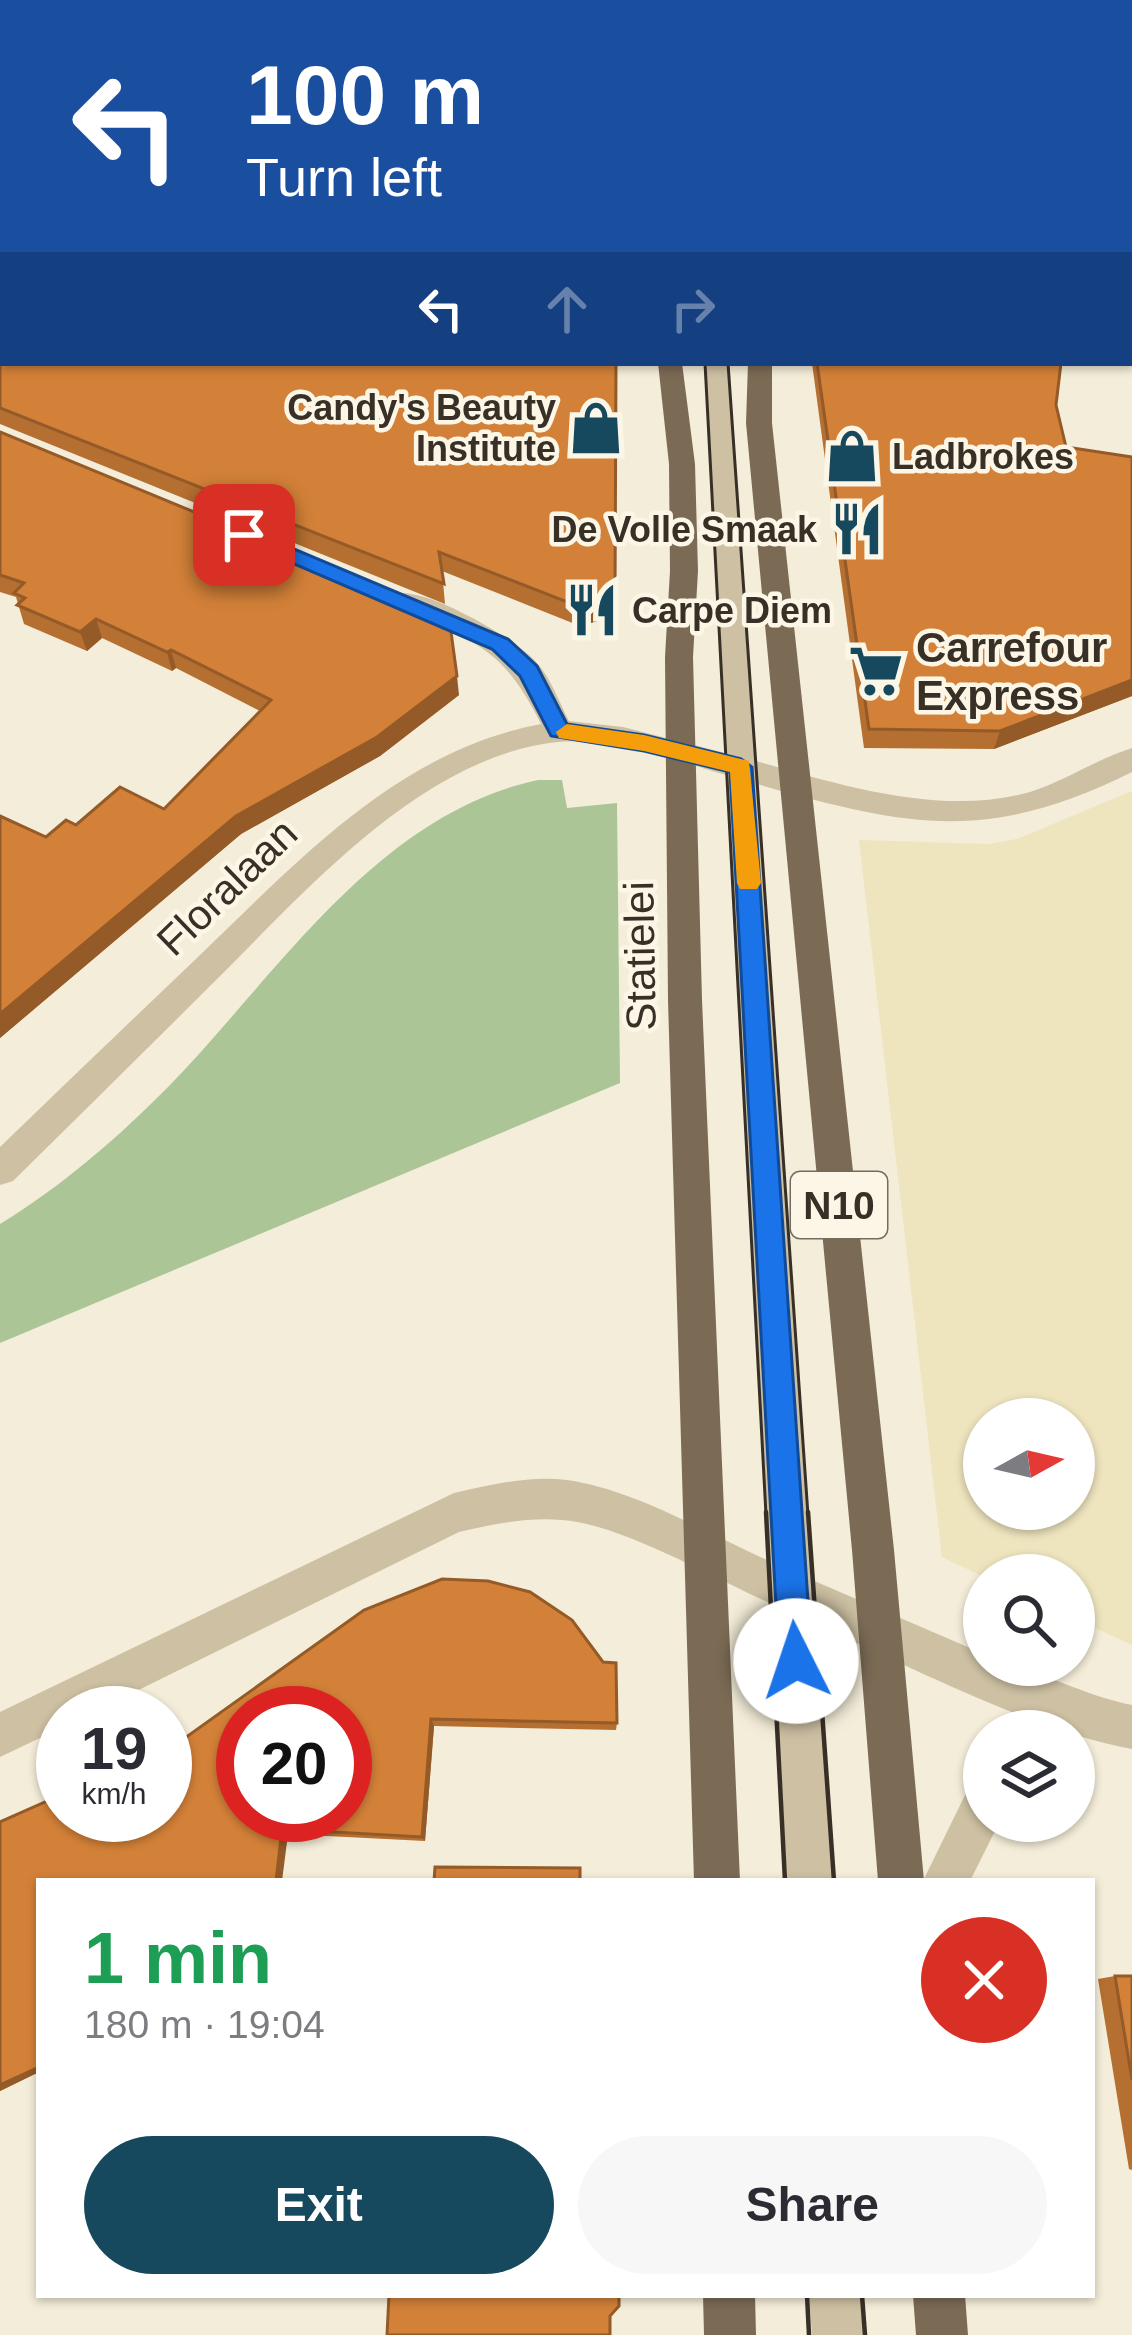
<!DOCTYPE html>
<meta charset="utf-8">
<style>
:root{--surface:#fff;--page:#f7f7f7;--text:#2b2b33;--muted:#7c7c81;--accent:#17495e}
body{margin:0;font-family:Arial,sans-serif;background:var(--page);color:var(--text);height:100vh;display:flex;flex-direction:column;font-size:45px;white-space:nowrap}
*{box-sizing:border-box;margin:0}
p{font-size:39px;color:var(--muted)}
.icon{flex:none;width:66px;height:66px;fill:none;stroke:currentColor;stroke-width:2;stroke-linecap:round;stroke-linejoin:round}
.map{position:relative;flex:1;overflow:hidden}
.drawer{position:absolute;left:36px;top:1878px;width:1059px;height:420px;display:flex;flex-direction:column;background:var(--surface);border-radius:0px;box-shadow:0 3px 9px #0004}
.drawer>*{flex:none}
.banner{position:absolute;left:0px;top:0px;width:1134px;height:366px;box-shadow:0 3px 9px #0004;background:#1a4fa0;color:#fff;overflow:hidden}
.needle{width:78px;rotate:82deg}
.tools{position:absolute;left:963px;top:1398px;display:grid;gap:24px}
.tools a{display:grid;place-items:center;width:132px;height:132px;border-radius:50%;background:var(--surface);box-shadow:0 3px 9px #0004;font-size:60px}
.speed{position:absolute;left:36px;top:1686px;display:flex;gap:24px;font-size:60px;font-weight:700;text-align:center}
.speed>*{display:grid;place-content:center;width:156px;height:156px;border-radius:50%;background:var(--surface);box-shadow:0 3px 9px #0004;line-height:1}
.speed small{font-size:30px;font-weight:400}
.speed .limit{border:18px solid #d22;background:#fff;color:#111}
.pin{position:absolute;display:grid;place-items:center;width:102px;height:102px;color:#fff;margin:-51px;border-radius:24px;box-shadow:0 6px 18px #0006}
.me{position:absolute;width:132px;margin:-66px;rotate:356deg;stroke-linejoin:round;filter:drop-shadow(0 0 9px #0008)}
.turn{display:flex;align-items:center;gap:42px;height:252px;padding:0 48px;font-size:54px}
.turn .icon{width:156px;height:156px;stroke-width:2.5}
.turn b{display:block;font-size:84px;line-height:102px}
.lanes{display:flex;align-items:center;height:114px;padding:0 48px;background:#0003;justify-content:center;gap:60px;direction:ltr}
.lanes .off{opacity:.35}
.round{display:grid;place-items:center;flex:none;width:126px;height:126px;border-radius:63px;background:var(--page)}
.overview{display:flex;align-items:center;justify-content:space-between;height:204px;padding:0 48px}
h1{font-size:72px;font-weight:700;line-height:90px;color:#1e9e55}
.action{display:flex;gap:24px;margin-top:auto;padding:24px 48px}
.action a{flex:1;height:138px;border-radius:72px;background:var(--accent);color:#fff;font-size:48px;font-weight:700;line-height:138px;text-align:center}
.action a+a{background:var(--page);color:var(--text)}
.map>svg:first-child{display:block}
.green{fill:#abc597}
.plaza{fill:#eee4be;fill-rule:evenodd}
.lines{fill:none;stroke-linecap:round;stroke-linejoin:round}
.minor{fill:#cdc0a3;fill-rule:evenodd}
.major{fill:#7b6b55;fill-rule:evenodd}
.tram-far1{stroke:#383026;stroke-width:3}
.tram{stroke:#383026;stroke-width:4.5}
.wall{fill:#b56f30}
.shaded-wall{fill:#945a27}
.building{fill:#d38138;stroke:#945a27;stroke-width:3;fill-rule:evenodd}
.route{fill:#1a73e8;stroke:#114b97;stroke-width:3}
.slow{fill:#f59e0b}
.labels{text-anchor:middle;dominant-baseline:central;stroke-width:9;stroke-linejoin:round;paint-order:stroke}
.far-poi-label{font-size:36px;font-weight:bold;fill:#383026;stroke:#fbf6e6;text-anchor:end}
.shield{fill:#fbf6e6;stroke:#726b60;stroke-width:3}
.shield-label{font-size:39px;font-weight:bold;fill:#383026}
.poi-label{font-size:42px;font-weight:bold;fill:#383026;stroke:#fbf6e6;text-anchor:start}
.street-label{font-size:42px;fill:#383026;stroke:#fbf6e6}
</style>
<div class="map">
<svg width="1132" height="2335" viewBox="0 0 1132 2335">
<rect width="100%" height="100%" fill="#f4edd9"/>
<path class="green" d="M 538,780 L 562,780 L 567,808 L 617,803 L 620,1083 L 0,1343 L 0,1224 C 61,1187 120,1136 170,1085 C 278,974 376,815 538,780 Z"/>
<path class="plaza" d="M 1132,791 L 1132,1645 L 1074,1618 L 1074,1575 L 984,1577 L 942,1557 L 859,840 L 988,844 L 1017,839 ZM 984,1419 L 1074,1419 L 1074,1509 L 984,1509 Z"/>
<g class="lines">
<g class="minor">
<rect x="684" y="0" width="20" height="3"/>
<path d="M 704,363 L 728,363 L 756,761 C 841,785 941,817 1030,792 C 1065,781 1097,759 1132,748 L 1132,772 C 987,844 908,827 757,784 L 812,1580 L 984,1654 L 984,1665 C 1036,1665 1081,1696 1132,1705 L 1132,1749 C 1034,1731 909,1666 815,1624 L 833,1881 L 787,1881 L 772,1604 C 715,1579 621,1524 562,1520 C 526,1517 494,1524 459,1532 L 92,1713 L 63,1713 L 63,1727 L 0,1757 L 0,1712 L 454,1493 C 491,1485 528,1475 567,1480 C 636,1490 706,1533 769,1561 L 726,775 C 674,760 613,737 557,742 C 421,757 305,892 213,983 C 147,1049 80,1115 13,1181 L 0,1185 L 0,1147 C 66,1083 132,1020 198,957 C 298,861 398,751 541,724 C 500,642 473,643 394,606 L 390,600 L 394,594 C 424,585 516,639 536,662 C 551,678 559,702 569,721 L 623,727 L 725,753 Z"/>
<polygon points="984,1782 984,1821 1000,1821 970,1881 923,1881 968,1789"/>
<polygon points="809,2295 861,2295 864,2335 812,2335"/>
</g>
<g class="major">
<rect x="655" y="0" width="20" height="3"/>
<rect x="716" y="0" width="20" height="3"/>
<polygon points="658,363 682,363 695,464 698,571 693,657 702,1000 740,1881 694,1881 668,1000 665,657 670,571 669,464"/>
<polygon points="748,363 772,363 772,423 894,1550 924,1881 878,1881 852,1550 746,423"/>
<polygon points="703,2295 755,2295 756,2335 704,2335"/>
<polygon points="913,2295 965,2295 968,2335 916,2335"/>
</g>
<g class="tram-far1">
<polyline points="705,363 766,1515"/>
<polyline points="728,363 808,1515"/>
</g>
<g class="tram">
<polyline points="766,1512 785,1881"/>
<polyline points="808,1512 834,1881"/>
<polyline points="807,2295 809,2335"/>
<polyline points="862,2295 865,2335"/>
</g>
</g>
<g class="wall">
<polygon points="0,0 3,3 3,363 615,616 580,626 442,571 445,604 0,424"/>
<polygon points="812,363 1061,363 1056,405 1066,447 1132,457 1132,696 994,749 864,748"/>
<polygon points="0,432 459,695 380,756 241,834 0,1038 0,816 46,837 76,825 164,809 260,711 176,668 172,671 102,638 87,651 24,624 16,597 0,592"/>
<polygon points="364,1610 617,1723 616,1730 434,1726 425,1841 288,1834 39,1881 39,2072 0,2091 0,1822 178,1743"/>
<polygon points="1115,1976 1132,1976 1132,2170 1129,2169 1098,1979"/>
</g>
<g class="shaded-wall">
<polygon points="615,597 615,616 580,626 580,607"/>
<polygon points="96,619 102,638 87,651 80,632"/>
<polygon points="171,650 176,668 172,671 167,652"/>
<polygon points="457,676 459,695 380,756 241,834 0,1038 0,1014 236,816"/>
<polygon points="1132,680 1132,696 994,749 1000,731"/>
<polygon points="431,1719 434,1726 425,1841 422,1837"/>
<polygon points="282,1829 288,1834 282,1881 276,1881"/>
<polygon points="39,2067 39,2072 0,2091 0,2085"/>
</g>
<g class="building">
<polygon points="0,0 617,0 617,3 3,3 3,115 0,114 0,27 2,26"/>
<polygon points="778,0 1132,0 1132,200 1131,3 778,3"/>
<polygon points="3,125 3,363 616,363 615,597 580,607 439,552 444,584 0,408 0,127"/>
<polygon points="817,363 1061,363 1056,405 1066,447 1132,457 1132,680 1000,731 869,729"/>
<polygon points="0,432 449,617 457,676 377,737 236,816 0,1014 0,816 46,837 66,820 76,825 120,787 164,809 271,700 171,650 167,652 96,619 80,632 17,605 25,598 14,593 24,583 0,575"/>
<path d="M 442,1579 L 488,1581 L 530,1592 L 572,1620 L 603,1662 L 616,1663 L 617,1723 L 431,1719 L 422,1837 L 282,1829 L 276,1881 L 39,1881 L 39,2067 L 0,2085 L 0,1822 L 63,1794 L 63,1815 L 165,1815 L 165,1748 L 178,1743 L 364,1610 ZM 243,1713 L 345,1713 L 345,1815 L 243,1815 Z"/>
<polygon points="435,1867 580,1868 580,1881 434,1881"/>
<polygon points="1115,1976 1132,1976 1132,2080"/>
<polygon points="389,2295 619,2295 619,2306 610,2316 610,2335 387,2335"/>
</g>
<polygon class="route" points="244,528 508,639 537,666 567,724 644,735 741,759 752,767 812,1661 807,1673 796,1677 784,1673 779,1661 730,772 644,751 551,736 520,676 492,649 236,539 236,530"/>
<polygon class="slow" points="567,724 644,735 749,761 761,883 757,889 740,889 737,883 730,772 644,751 559,738 556,732"/>
<defs>
<symbol id="shop-bare" viewBox="-9 -9 18 18"><path d="M-5-2.5h2.3a2.7 3.5 0 0 1 5.4 0H5L5.5 6h-11ZM-1.5-2.5h3a1.5 2.3 0 0 0-3 0Z" fill="#17495e" stroke="#fbf6e6" stroke-width="2.5" paint-order="stroke"/></symbol>
<symbol id="restaurant-bare" viewBox="-9 -9 18 18"><path d="M-5-6h1v4h1v-4h1v4h1v-4h1v5L-1.5 .5V6h-2V.5L-5-1ZM5-6V6H3V1.5H1.5Q1.5-4 5-6Z" fill="#17495e" stroke="#fbf6e6" stroke-width="2.5" paint-order="stroke"/></symbol>
<symbol id="supermarket-bare" viewBox="-9 -9 18 18"><path d="M-6-5.5h2.5l.6 2H6L4.5 2H-2.5L-4.4-4H-6ZM-1.5 3.2a1.3 1.3 0 1 0 .1 0ZM3 3.2a1.3 1.3 0 1 0 .1 0Z" fill="#17495e" stroke="#fbf6e6" stroke-width="2.5" paint-order="stroke"/></symbol>
</defs>
<g fill-rule="evenodd">
<use href="#shop-bare" x="558" y="390" width="76" height="76"/>
<use href="#shop-bare" x="814" y="418" width="76" height="76"/>
<use href="#restaurant-bare" x="819" y="491" width="76" height="76"/>
<use href="#restaurant-bare" x="554" y="572" width="76" height="76"/>
<use href="#supermarket-bare" x="838" y="633" width="76" height="76"/>
</g>
<g class="labels">
<g class="far-poi-label">
<text x="556" y="407">Candy's Beauty<tspan x="556" dy="41">Institute</tspan></text>
<text x="892" y="456" text-anchor="start">Ladbrokes</text>
<text x="817" y="529">De Volle Smaak</text>
<text x="632" y="610" text-anchor="start">Carpe Diem</text>
</g>
<rect class="shield" x="791" y="1172" width="96" height="66" rx="9"/>
<g class="shield-label">
<text x="839" y="1205">N10</text>
</g>
<g class="poi-label">
<text x="916" y="647">Carrefour<tspan x="916" dy="48">Express</tspan></text>
</g>
<g class="street-label">
<text transform="translate(227 887) rotate(-44)">Floralaan</text>
<text transform="translate(640 956) rotate(-91)">Statielei</text>
</g>
</g>
</svg>
<div class="tools">
<a><svg class="needle" viewBox="-14 -14 28 28"><path d="M0-13l5 13h-10z" fill="#e53935"/><path d="M0 13l5-13h-10z" fill="#7c7c81"/></svg></a>
<a><svg class="icon" aria-label="search" viewBox="0 0 24 24"><circle cx="10" cy="10" r="6"/><path d="M15 15l6 6"/></svg></a>
<a><svg class="icon" aria-label="layers" viewBox="0 0 24 24"><path d="M12 4l9 5-9 5-9-5zM3 14l9 5 9-5"/></svg></a>
</div>
<div class="speed"><div>19<small>km/h</small></div><div class="limit">20</div></div>
<div class="pin" style="left:244px;top:535px;background:#d93025"><svg class="icon" aria-label="arrive" viewBox="0 0 24 24"><path d="M6 21V4h12l-3 4 3 4H6"/></svg></div>
<svg class="me" style="left:796px;top:1661px" viewBox="-20 -20 40 40"><circle r="19" fill="#fff"/><path d="M0-13L10 11 0 6-10 11z" fill="#1a73e8"/></svg>
<div class="banner">
<div class="turn"><svg class="icon" aria-label="left" viewBox="0 0 24 24"><path d="M17 20v-9H6M10 6l-5 5 5 5"/></svg><div><b>100 m</b>Turn left</div></div>
<div class="lanes"><svg class="icon" aria-label="left" viewBox="0 0 24 24"><path d="M17 20v-9H6M10 6l-5 5 5 5"/></svg><svg class="icon off" aria-label="ahead" viewBox="0 0 24 24"><path d="M12 20V5M6 11l6-6 6 6"/></svg><svg class="icon off" aria-label="right" viewBox="0 0 24 24"><path d="M7 20v-9h11M14 6l5 5-5 5"/></svg></div>
</div>
<section class="drawer">
<div class="overview"><div><h1>1 min</h1><p>180 m · 19:04</p></div><a class="round" style="background:#d93025;color:#fff"><svg class="icon" aria-label="close" viewBox="0 0 24 24"><path d="M6 6l12 12M18 6L6 18"/></svg></a></div>
<div class="action"><a>Exit</a><a>Share</a></div>
</section>
</div>
